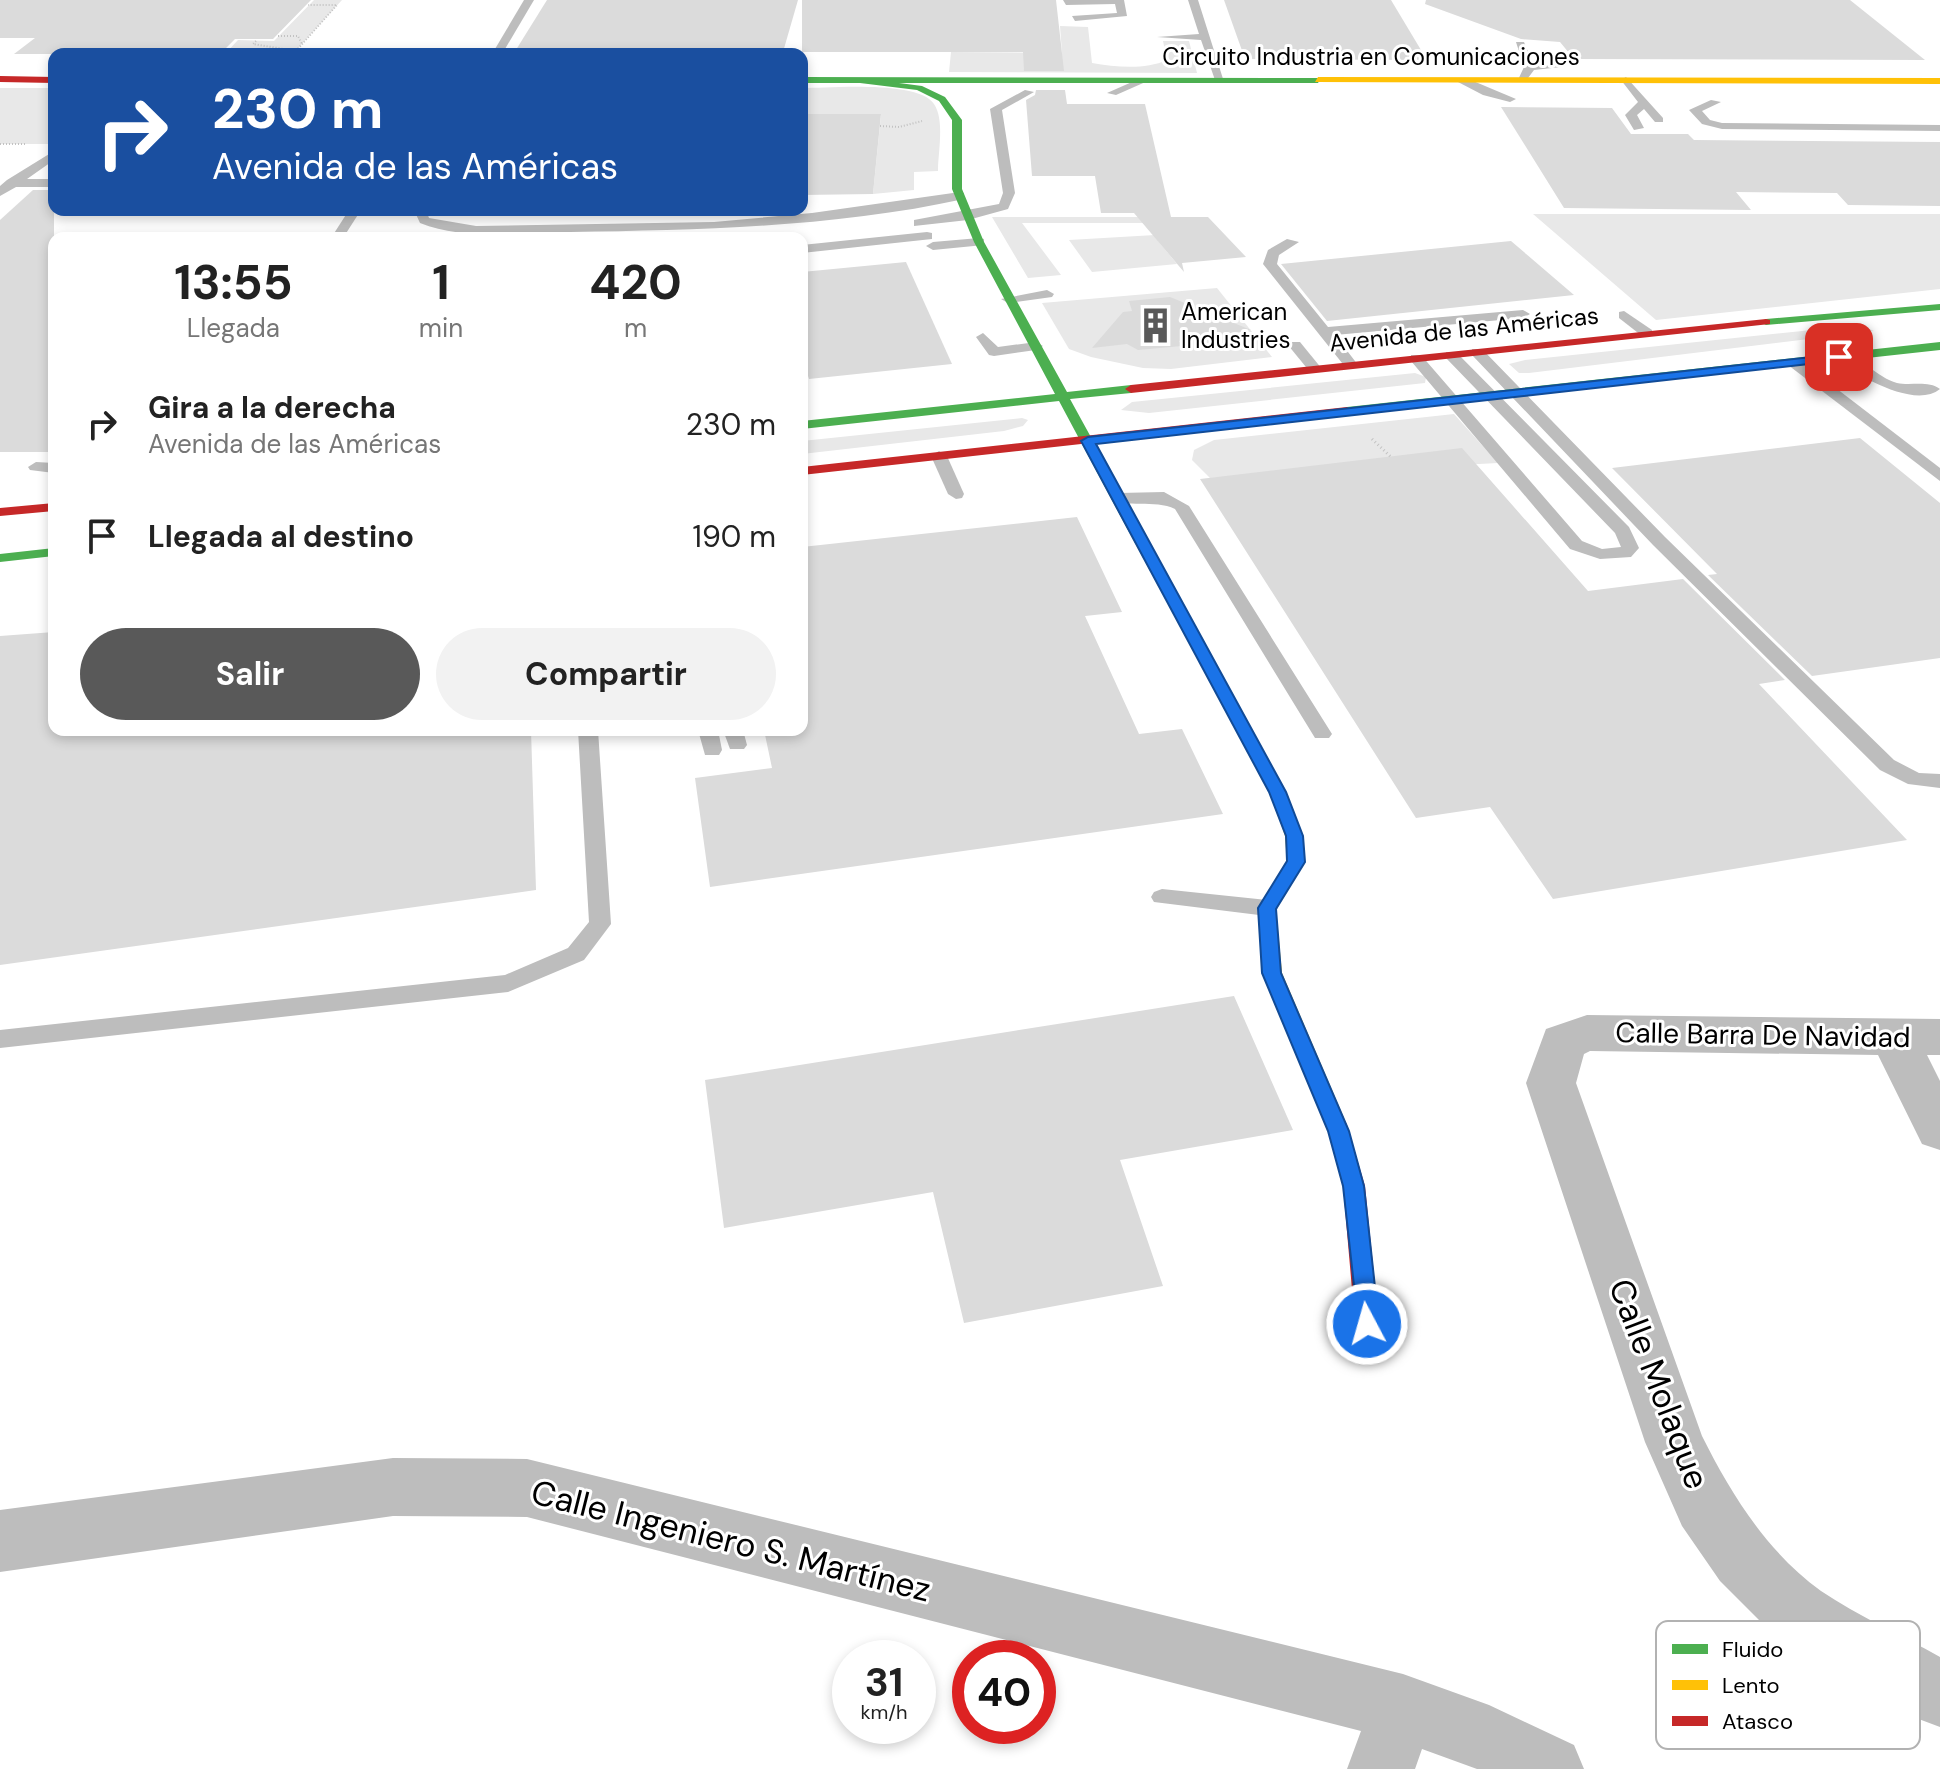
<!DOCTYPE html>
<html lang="es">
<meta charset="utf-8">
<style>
:root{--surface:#fff;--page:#f2f2f2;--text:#222;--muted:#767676;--accent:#595959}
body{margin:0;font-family:"DM Sans",sans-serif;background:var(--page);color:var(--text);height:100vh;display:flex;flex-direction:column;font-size:30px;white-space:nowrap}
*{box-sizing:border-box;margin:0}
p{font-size:26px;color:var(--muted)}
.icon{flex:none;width:44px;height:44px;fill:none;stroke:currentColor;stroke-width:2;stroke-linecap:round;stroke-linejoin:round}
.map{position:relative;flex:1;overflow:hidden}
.sheet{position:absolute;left:48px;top:232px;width:760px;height:504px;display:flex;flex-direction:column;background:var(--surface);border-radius:16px;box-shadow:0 4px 12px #0003}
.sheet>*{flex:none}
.top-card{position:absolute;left:48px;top:48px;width:760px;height:168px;border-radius:16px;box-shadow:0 4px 12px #0003;background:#1a4fa0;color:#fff;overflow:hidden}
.speed{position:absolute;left:832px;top:1640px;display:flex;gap:16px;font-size:40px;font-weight:700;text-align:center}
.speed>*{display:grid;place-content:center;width:104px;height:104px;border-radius:50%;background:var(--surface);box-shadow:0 4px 12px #0003;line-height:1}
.speed small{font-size:20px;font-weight:400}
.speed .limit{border:12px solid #d22;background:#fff;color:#111}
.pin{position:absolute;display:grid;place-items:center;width:68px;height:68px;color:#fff;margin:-34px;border-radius:16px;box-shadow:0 4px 12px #0006}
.me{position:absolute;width:88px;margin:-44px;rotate:354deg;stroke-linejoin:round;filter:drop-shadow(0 0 6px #0008)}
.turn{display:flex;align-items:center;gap:28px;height:168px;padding:0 32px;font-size:36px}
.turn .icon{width:104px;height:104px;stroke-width:2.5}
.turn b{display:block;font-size:56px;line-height:68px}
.eta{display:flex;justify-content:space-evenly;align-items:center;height:136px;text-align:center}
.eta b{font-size:48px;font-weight:700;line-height:56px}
.primary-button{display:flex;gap:16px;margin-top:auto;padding:16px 32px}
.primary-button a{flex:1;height:92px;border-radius:48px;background:var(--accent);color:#fff;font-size:32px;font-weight:700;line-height:92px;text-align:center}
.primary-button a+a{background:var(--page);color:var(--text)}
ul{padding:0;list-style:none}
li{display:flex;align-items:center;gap:24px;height:112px;padding:0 32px}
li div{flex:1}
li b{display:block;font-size:30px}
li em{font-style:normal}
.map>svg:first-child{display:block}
.green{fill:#e8e8e8}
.building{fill:#dbdbdb}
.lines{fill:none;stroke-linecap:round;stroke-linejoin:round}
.path-far1{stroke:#c2c2c2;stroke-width:2;stroke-dasharray:1 2;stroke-linecap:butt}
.path{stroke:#c2c2c2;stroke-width:3;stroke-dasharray:1 3;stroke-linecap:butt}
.lane{fill:#bdbdbd;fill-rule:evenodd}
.street{fill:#bdbdbd;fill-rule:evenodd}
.fast{fill:#4caf50;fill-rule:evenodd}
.slow{fill:#ffc107;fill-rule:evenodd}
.jam{fill:#c62828;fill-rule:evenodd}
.route{fill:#1a73e8;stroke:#114b97;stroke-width:2}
.labels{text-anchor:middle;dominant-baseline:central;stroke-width:6;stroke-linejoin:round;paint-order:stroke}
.far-street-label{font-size:24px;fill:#000;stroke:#fff}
.far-poi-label{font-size:24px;fill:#000;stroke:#fff;text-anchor:start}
.street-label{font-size:28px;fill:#000;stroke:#fff}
.near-street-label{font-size:34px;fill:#000;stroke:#fff}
.key{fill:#fff;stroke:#b2b2b2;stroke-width:2}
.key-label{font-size:22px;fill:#000}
</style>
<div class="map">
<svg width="1940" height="1769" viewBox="0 0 1940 1769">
<rect width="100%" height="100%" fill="#fff"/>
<g class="green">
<polygon points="314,0 342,0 293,54 225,54 238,40 274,41"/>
<path d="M 1060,26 L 1088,27 L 1092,63 C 1116,67 1145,70 1167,60 L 1163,41 L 1189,41 L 1197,73 L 949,72 L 951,52 L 1062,53 Z"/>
<rect x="0" y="88" width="54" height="56"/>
<path d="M 802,88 C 829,88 919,80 934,104 C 945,120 938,153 938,171 L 914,172 L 914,190 L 873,194 L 881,115 L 802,114 Z"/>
<polygon points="1533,214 1940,214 1940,289 1656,320"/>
<polygon points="992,217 1159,217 1158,241 1177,264 1092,272 1069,240 1155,235 1148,223 1022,223 1061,275 1028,278"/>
<polygon points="1217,288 1272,357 1171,369 1143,368 1091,357 1069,349 1042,303"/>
<polygon points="1860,325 1874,331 1529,373 1519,373 1509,364 1525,360"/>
<polygon points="1415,373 1426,377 1425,383 1149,413 1121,410 1132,402"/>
<polygon points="1454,414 1498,463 1210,478 1192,460 1194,450 1214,440"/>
<polygon points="1022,418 1028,420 1023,426 1004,431 802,454 802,441"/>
</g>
<g class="building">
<polygon points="0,0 311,0 273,39 235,39 220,54 14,54 35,38 0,38"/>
<polygon points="547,0 798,0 783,52 514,53"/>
<polygon points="802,0 1056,0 1064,71 1024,71 1023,52 802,52"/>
<polygon points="1224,0 1391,0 1427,60 1245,59"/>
<polygon points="1426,0 1850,0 1925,60 1574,59 1560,42 1521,39 1425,4"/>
<polygon points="1036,90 1065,90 1067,104 1145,104 1171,217 1208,217 1246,257 1182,263 1184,272 1134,213 1101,213 1095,176 1032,176 1026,100 1035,95"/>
<polygon points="1501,107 1612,108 1631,134 1688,134 1694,140 1940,142 1940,206 1848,205 1837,193 1736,192 1751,210 1564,208"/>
<polygon points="802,114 881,114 873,194 802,195"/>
<polygon points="33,190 54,190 54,452 0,452 0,220"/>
<polygon points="1511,241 1574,295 1327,321 1281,264"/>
<polygon points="906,262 952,364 809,379 802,356 802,272"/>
<polygon points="1170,297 1251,330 1179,341 1182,346 1138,350 1127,344 1092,348 1123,312 1132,311 1129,301"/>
<polygon points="1860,438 1940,503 1940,658 1812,676 1708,575 1717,574 1612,468"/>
<polygon points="1462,448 1588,591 1683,579 1785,680 1759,684 1907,840 1553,899 1490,807 1416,818 1200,479"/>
<polygon points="1077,517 1122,612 1085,616 1139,734 1182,729 1223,814 710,887 695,778 772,768 764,730 802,730 802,547"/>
<polygon points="54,632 54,730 531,730 536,890 0,965 0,636"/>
<polygon points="1234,996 1293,1130 1120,1160 1163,1286 964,1323 933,1192 724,1228 705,1080"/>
</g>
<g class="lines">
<g class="path-far1">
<polyline points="278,36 298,36 302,44"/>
<polyline points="256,41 253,44 296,51 293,54"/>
<polyline points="296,51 337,5 308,5"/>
<polyline points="880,126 899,127 922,121"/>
<polyline points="0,144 25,144"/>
</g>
<polyline class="path" points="1372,439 1391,457"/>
<g class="lane">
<polygon points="524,0 534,0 502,54 492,54"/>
<polygon points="1063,0 1124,0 1127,16 1075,21 1072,16 1117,13 1115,4 1066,5"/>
<polygon points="1188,0 1198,0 1224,82 1215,80 1201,40 1157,37 1199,34"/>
<polygon points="1516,42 1524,42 1533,64 1561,67 1534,70 1525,82 1517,82 1524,67"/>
<polygon points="1626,77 1663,118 1663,122 1655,122 1644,109 1637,115 1644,128 1634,130 1625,115 1638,102 1621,80"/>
<polygon points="1141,78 1150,80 1116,95 1107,93"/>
<polygon points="1458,78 1466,78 1516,99 1510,102 1483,95 1458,82"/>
<polygon points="1025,90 1034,92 1002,110 1015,193 1008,209 968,220 914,226 914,220 999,204 1003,193 990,109"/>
<polygon points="1711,100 1721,102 1702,111 1710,120 1722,123 1940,125 1940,131 1722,129 1702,124 1689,110"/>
<polygon points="54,151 54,160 27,179 54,179 54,187 16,187 0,196 0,186 7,180"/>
<path d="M 960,192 L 964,193 L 964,199 C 836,227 701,230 570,232 C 521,233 466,241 420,223 L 414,210 L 426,210 L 429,218 L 476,226 L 714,222 L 812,213 Z"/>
<polygon points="349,210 361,210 343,238 331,238"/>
<polygon points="927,232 932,233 932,239 802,253 802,245"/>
<polygon points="979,238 984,239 984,245 933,250 926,246 933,242"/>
<polygon points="1287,239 1299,242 1279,255 1277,264 1328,327 1523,310 1530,314 1523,318 1335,335 1358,365 1346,368 1263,264 1268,250"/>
<polygon points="1047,290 1054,294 1052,297 1008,303 1001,299"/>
<polygon points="1624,311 1652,330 1652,336 1642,336 1619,318 1619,312"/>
<polygon points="983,333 998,347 1036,342 1043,346 1036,350 994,356 989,355 976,337"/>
<polygon points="1290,342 1300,342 1322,369 1320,372 1310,372 1288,345"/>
<polygon points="1472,349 1482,349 1665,537 1894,760 1919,773 1940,774 1940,788 1908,784 1880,770 1653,545 1472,355"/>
<polygon points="1446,352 1456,352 1629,527 1639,548 1631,557 1600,559 1570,549 1411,361 1411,355 1421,355 1582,541 1602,549 1621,547 1615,533 1446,358"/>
<path d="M 1834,354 C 1856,350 1876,378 1897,383 C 1911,386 1928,380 1940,389 C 1914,410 1857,374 1834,360 Z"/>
<polygon points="1788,359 1798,359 1940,468 1940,481 1788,365"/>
<polygon points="939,451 947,456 964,494 962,498 956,499 948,494 931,456"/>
<polygon points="36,462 54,463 54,473 30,470 28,467"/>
<path d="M 1164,492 L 1189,506 L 1332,734 L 1329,738 L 1315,738 L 1175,509 C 1155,499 1124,509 1111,498 L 1119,493 Z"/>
<polygon points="578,730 598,730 611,924 584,960 508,992 0,1048 0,1030 505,975 568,948 589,922"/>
<polygon points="698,730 718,730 722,750 719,755 705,755"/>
<polygon points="723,730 743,730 747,745 744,749 730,749"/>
<polygon points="1162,889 1267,900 1278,908 1267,916 1154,902 1151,897 1154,892"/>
</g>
<g class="street">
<path d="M 1587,1015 L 1940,1019 L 1940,1055 L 1927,1055 L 1940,1081 L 1940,1150 L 1922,1144 L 1878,1055 L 1590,1051 L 1584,1054 L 1576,1083 L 1702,1436 C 1731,1494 1767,1552 1821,1591 C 1858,1616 1901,1635 1940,1657 L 1940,1727 L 1916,1718 L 1775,1636 L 1720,1581 L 1682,1526 L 1645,1442 L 1526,1083 L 1546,1029 Z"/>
<polygon points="393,1458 527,1459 1403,1674 1489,1705 1574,1745 1584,1769 1477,1769 1422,1749 1415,1769 1347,1769 1361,1731 527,1517 393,1516 0,1572 0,1510"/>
</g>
<g class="fast">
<polygon points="802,77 1321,78 1318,83 899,83 922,86 945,97 962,120 962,189 984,242 1067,392 1131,385 1137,389 1131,393 1070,399 1143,532 1141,535 1136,536 1129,532 1059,401 802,429 802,421 1055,394 974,242 952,189 952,120 939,101 917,90 860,83 802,83"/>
<polygon points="1940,304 1940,310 1766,325 1760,322 1766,319"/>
<polygon points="1940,342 1940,350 1347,415 1341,411 1347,407"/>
<polygon points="54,548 54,556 0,562 0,554"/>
</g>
<g class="slow">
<polygon points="1318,77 1940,78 1940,84 1315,82"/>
<polygon points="1136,528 1143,532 1286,792 1303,836 1305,862 1276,908 1282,973 1347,1125 1344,1131 1337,1133 1330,1131 1262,973 1258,908 1287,862 1285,836 1270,792 1129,532"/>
</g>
<g class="jam">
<polygon points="0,76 54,77 54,83 0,82"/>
<polygon points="1766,319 1770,320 1770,324 1131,393 1125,389 1131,385"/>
<polygon points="1347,407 1353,411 1351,414 802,475 802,467"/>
<polygon points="54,503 54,511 0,516 0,508"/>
<polygon points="1337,1117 1344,1119 1347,1125 1365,1186 1379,1324 1375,1331 1367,1334 1359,1331 1355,1324 1343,1186 1327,1125 1330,1119"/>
</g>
</g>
<polygon class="route" points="1839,354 1845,357 1844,360 1096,444 1286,792 1303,836 1305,862 1276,909 1281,973 1349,1131 1364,1186 1379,1324 1375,1331 1367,1334 1359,1331 1343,1186 1328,1131 1262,973 1258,908 1287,861 1286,836 1269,792 1081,441 1088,437"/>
<defs>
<symbol id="building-bare" viewBox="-9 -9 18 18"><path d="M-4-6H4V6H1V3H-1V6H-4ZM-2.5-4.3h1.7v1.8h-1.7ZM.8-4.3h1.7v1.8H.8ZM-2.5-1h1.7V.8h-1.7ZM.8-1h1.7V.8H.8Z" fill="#595959" stroke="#fff" stroke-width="2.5" paint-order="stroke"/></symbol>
</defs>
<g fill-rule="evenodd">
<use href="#building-bare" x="1130" y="300" width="51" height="51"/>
</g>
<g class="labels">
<g class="far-street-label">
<text x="1371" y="56">Circuito Industria en Comunicaciones</text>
<text transform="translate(1464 329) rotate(-6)">Avenida de las Américas</text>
</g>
<g class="far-poi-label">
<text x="1181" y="311">American<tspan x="1181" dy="28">Industries</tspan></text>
</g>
<g class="street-label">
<text transform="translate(1763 1035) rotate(1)">Calle Barra De Navidad</text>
</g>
<g class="near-street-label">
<text transform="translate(1659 1384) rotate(69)">Calle Molaque</text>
<text transform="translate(731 1541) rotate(14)">Calle Ingeniero S. Martínez</text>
</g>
</g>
<rect x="1656" y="1621" width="264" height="128" rx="12" class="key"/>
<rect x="1672" y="1644" width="36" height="10" fill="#4caf50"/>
<rect x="1672" y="1680" width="36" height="10" fill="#ffc107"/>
<rect x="1672" y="1716" width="36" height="10" fill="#c62828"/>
<g class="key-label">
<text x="1722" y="1657">Fluido</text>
<text x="1722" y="1693">Lento</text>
<text x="1722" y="1729">Atasco</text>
</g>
</svg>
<div class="speed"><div>31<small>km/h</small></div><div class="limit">40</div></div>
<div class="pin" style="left:1839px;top:357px;background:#d93025"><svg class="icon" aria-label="arrive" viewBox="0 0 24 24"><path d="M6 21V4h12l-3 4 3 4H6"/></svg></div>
<svg class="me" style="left:1367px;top:1324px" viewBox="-20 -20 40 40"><circle r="17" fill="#1a73e8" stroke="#fff" stroke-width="3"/><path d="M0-11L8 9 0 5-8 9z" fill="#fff"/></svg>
<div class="top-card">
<div class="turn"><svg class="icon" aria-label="right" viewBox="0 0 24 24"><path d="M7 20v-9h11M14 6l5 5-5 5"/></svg><div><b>230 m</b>Avenida de las Américas</div></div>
</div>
<section class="sheet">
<div class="eta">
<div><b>13:55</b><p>Llegada</p></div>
<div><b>1</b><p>min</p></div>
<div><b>420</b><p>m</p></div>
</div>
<ul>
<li><svg class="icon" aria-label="right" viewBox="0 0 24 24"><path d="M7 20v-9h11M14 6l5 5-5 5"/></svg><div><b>Gira a la derecha</b><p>Avenida de las Américas</p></div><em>230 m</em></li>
<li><svg class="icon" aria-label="arrive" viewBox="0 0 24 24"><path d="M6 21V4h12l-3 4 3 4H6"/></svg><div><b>Llegada al destino</b></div><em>190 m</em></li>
</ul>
<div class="primary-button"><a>Salir</a><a>Compartir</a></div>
</section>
</div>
